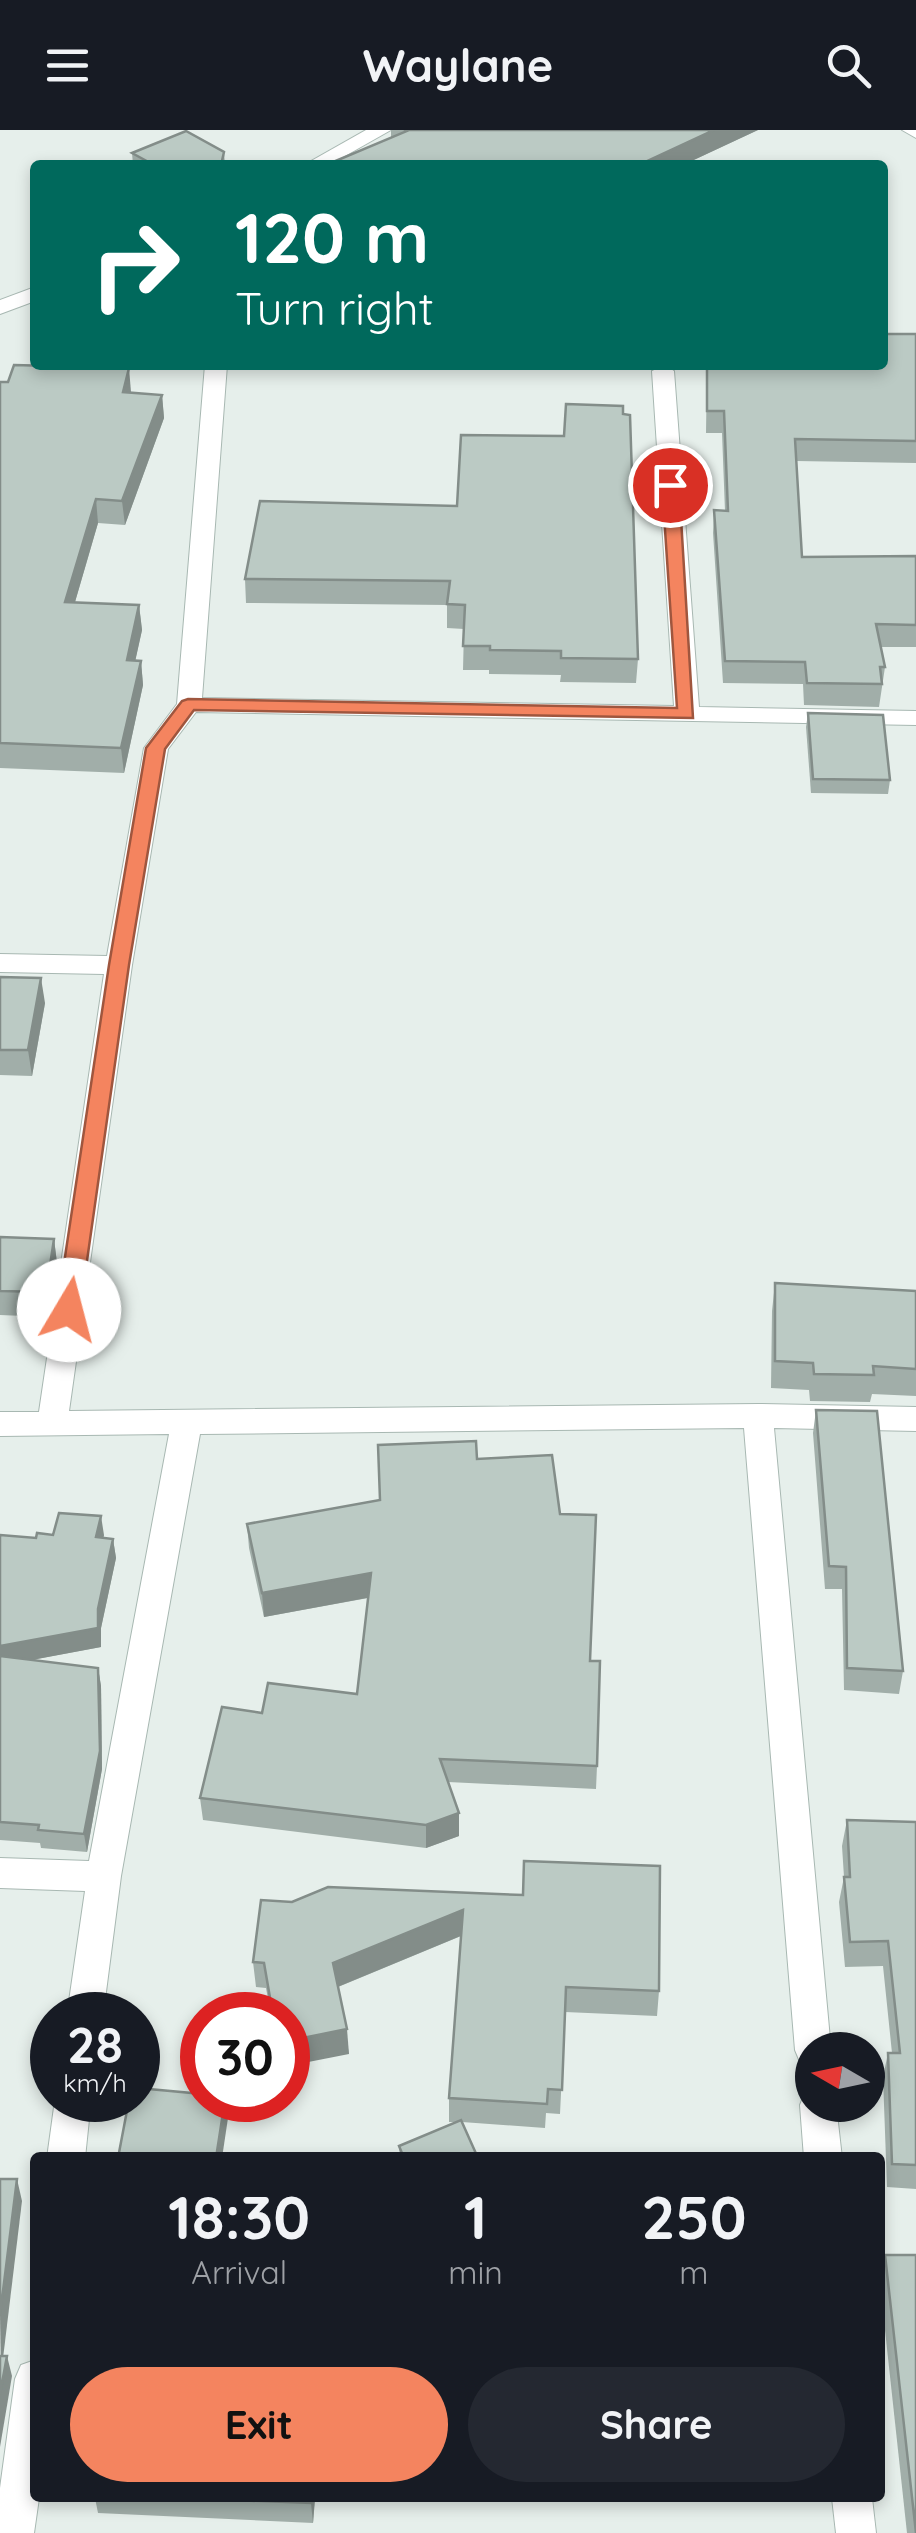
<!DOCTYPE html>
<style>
:root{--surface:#171b24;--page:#242831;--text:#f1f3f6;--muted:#9ea1a6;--accent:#f4845f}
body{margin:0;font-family:Quicksand,sans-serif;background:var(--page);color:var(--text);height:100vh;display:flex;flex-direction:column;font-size:38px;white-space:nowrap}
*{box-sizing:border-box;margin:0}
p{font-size:32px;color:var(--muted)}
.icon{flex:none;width:55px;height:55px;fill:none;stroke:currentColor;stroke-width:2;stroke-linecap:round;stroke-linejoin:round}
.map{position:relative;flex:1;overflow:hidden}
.sheet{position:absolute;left:30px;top:2022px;width:855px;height:350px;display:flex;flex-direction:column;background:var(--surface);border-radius:10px;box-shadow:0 5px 15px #0003}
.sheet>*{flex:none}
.guide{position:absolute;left:30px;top:30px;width:858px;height:210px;border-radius:10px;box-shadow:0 5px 15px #0003;background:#00695c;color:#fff;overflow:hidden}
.needle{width:65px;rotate:279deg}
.fabs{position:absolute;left:795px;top:1902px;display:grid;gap:20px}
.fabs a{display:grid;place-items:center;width:90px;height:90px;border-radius:50%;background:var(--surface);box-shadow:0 5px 15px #0003;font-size:50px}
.speed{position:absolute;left:30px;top:1862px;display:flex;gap:20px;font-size:50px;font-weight:700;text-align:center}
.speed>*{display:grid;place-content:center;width:130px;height:130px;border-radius:50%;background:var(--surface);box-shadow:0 5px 15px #0003;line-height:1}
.speed small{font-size:25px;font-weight:400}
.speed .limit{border:15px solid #d22;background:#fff;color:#111}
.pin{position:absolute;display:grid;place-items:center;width:85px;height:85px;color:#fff;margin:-42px;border:5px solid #fff;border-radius:50%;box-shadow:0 2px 10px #0007}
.me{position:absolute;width:110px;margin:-55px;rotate:8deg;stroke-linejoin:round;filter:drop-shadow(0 0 8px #0008)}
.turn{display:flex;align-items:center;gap:35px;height:210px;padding:0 40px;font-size:45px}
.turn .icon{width:130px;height:130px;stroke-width:2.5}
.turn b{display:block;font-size:70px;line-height:85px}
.eta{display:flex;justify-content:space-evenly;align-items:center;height:170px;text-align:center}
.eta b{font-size:60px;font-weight:700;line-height:70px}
.action{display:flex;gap:20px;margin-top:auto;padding:20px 40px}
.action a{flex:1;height:115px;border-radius:60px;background:var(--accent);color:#111;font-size:40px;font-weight:700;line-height:115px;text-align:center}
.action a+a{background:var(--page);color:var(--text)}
header{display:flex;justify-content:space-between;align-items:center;height:130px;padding:0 40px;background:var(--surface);font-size:45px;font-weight:700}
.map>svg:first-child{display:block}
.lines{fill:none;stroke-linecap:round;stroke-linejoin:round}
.minor-casing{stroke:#a8b8b2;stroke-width:2}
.minor{fill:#fff;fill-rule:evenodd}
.wall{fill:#a1aea9}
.shaded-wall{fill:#838d89}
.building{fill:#bbcac4;stroke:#838d89;stroke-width:2.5}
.route{fill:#f4845f;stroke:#9f563e;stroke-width:2.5}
</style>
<header><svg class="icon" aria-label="menu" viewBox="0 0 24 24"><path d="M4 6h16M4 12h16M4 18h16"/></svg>Waylane<svg class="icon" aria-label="search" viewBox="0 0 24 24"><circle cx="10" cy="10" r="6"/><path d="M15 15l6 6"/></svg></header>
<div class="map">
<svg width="916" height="2403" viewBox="0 0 916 2403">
<rect width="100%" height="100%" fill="#e6efeb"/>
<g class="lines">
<defs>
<g id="minor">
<polygon points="366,0 391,0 329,35 304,35"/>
<polygon points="902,0 916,0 916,8"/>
<polygon points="35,157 35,171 0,184 0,170"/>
<polygon points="205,235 227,235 202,568 674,576 652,241 665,235 674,241 699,577 916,581 916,595 196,582 168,619 132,835 69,1281 758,1274 916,1277 916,1301 774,1298 831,1920 812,1920 812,1936 800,1932 795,1920 744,1298 200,1304 121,1746 103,1885 67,1885 85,1761 0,1758 0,1728 89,1731 169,1304 0,1306 0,1282 39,1282 104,844 0,842 0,824 107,826 144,618 177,574"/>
<polygon points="812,1960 812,1975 836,1975 842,2028 804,2028 800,1975 805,1963"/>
<polygon points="55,1970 91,1970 85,2028 47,2028"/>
<polygon points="35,2230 35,2368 39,2368 34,2403 0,2403 0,2358 15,2249 21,2235"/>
<polygon points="832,2368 872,2368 876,2403 836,2403"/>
</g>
</defs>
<use href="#minor" class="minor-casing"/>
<use href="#minor" class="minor"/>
</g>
<g class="wall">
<polygon points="391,0 758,0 683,35 326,35 391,8"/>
<polygon points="224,22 225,35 133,35 132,23"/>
<polygon points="916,204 916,333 796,331 802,427 916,426 916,517 881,517 885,537 879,577 804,575 803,554 723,553 713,403 714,380 725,381 722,303 706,303 707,235 882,235"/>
<polygon points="0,252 162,265 164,288 125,395 98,393 75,472 139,475 142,500 135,531 141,531 143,555 124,643 0,638"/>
<polygon points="457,376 638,529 636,553 560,552 561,545 489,544 489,540 463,540 464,499 447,498 447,475 246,473 245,449"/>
<polygon points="808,583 890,650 888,664 811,663 806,597"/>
<polygon points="0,847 45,873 32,946 0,945"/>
<polygon points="0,1107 54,1109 57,1133 49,1187 0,1185"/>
<polygon points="775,1153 916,1161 916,1266 872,1264 870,1272 810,1271 809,1260 771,1258 772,1181"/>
<polygon points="816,1280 903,1541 899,1564 844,1560 842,1459 825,1459 813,1303"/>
<polygon points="477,1329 560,1384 590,1531 597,1636 596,1659 448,1652 459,1706 426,1718 203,1690 200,1668 262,1583 357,1564 368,1468 264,1487 249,1418 247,1394 380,1370"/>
<polygon points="0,1405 36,1408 53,1405 104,1405 103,1408 113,1409 116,1428 101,1498 101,1517 31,1530 98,1538 101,1556 102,1639 87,1722 41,1718 40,1713 0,1710"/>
<polygon points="847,1690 916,1692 916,2059 887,2057 883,1947 888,1923 892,1923 883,1836 845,1837 839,1772 844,1747 842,1716"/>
<polygon points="328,1757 659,1861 657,1886 565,1882 560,1984 546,1983 545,1998 462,1992 478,2028 400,2028 399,2016 456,1992 449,1992 449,1968 461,1806 338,1857 349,1924 288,1885 271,1885 266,1858 256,1857 253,1832 292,1772"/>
<polygon points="885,2125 916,2403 907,2403 880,2154 880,2145"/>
<polygon points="95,2368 315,2368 313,2393 98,2383"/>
</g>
<g class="shaded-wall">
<polygon points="714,0 758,0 683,35 639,35"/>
<polygon points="129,238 131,262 123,262"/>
<polygon points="162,265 164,288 125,395 122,371"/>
<polygon points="96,369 98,393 68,496 65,472"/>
<polygon points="139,475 142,500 130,555 127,530"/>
<polygon points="141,531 143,555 124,643 121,618"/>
<polygon points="41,848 45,873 32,946 28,920"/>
<polygon points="54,1109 57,1133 49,1187 46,1162"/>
<polygon points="101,1386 104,1405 99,1426 96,1407"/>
<polygon points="113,1409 116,1428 101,1498 101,1517 0,1536 0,1516 98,1479"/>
<polygon points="371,1443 372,1467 264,1487 262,1463"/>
<polygon points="98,1538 101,1556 102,1639 87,1722 84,1704"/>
<polygon points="459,1683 459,1706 426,1718 426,1695"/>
<polygon points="463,1780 463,1805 335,1858 333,1833"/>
<polygon points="347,1899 349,1924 288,1936 288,1911"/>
<polygon points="225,1970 228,1988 222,2028 216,2028"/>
<polygon points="17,2049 22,2071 1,2245 0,2185"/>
<polygon points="7,2226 12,2246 0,2317 0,2264"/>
<polygon points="311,2368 315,2368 313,2393 311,2373"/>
</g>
<g class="building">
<polygon points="404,0 714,0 639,35 326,35 407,1"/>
<polygon points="186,1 224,22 221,35 154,35 132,23"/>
<polygon points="882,204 916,204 916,311 795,309 802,427 916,426 916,495 876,494 885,537 880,537 882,554 807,553 805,532 725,531 714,380 728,381 724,281 707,281 707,235 882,235"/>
<polygon points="14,235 129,238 123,262 162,265 122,371 96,369 65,472 139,475 127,530 141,531 121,618 0,613 0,252 8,252"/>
<polygon points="566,274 623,276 623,284 630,285 638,529 561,528 561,521 490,520 490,516 463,516 465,475 447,474 450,451 245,449 260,371 457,376 461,305 564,306"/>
<polygon points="808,583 883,585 890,650 813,649"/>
<polygon points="0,847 41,848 28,920 0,920"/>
<polygon points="0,1107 54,1109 46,1162 0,1161"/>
<polygon points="775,1153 916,1161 916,1239 873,1236 874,1245 814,1244 813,1233 775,1231"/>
<polygon points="816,1280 877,1281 903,1541 847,1538 846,1437 829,1436"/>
<polygon points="476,1311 477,1329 552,1325 560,1384 596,1385 590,1531 600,1531 597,1636 440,1629 459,1683 426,1695 200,1668 222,1577 262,1583 268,1553 357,1564 371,1443 262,1463 247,1394 380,1370 378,1315"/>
<polygon points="59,1383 101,1386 96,1407 113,1409 98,1479 98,1498 0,1516 0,1405 36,1408 37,1403 53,1405"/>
<polygon points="0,1526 98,1538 100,1621 84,1704 38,1700 39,1695 0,1692"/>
<polygon points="847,1690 916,1692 916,2035 892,2034 888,1923 900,1923 888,1811 850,1812 844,1747 850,1747"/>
<polygon points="524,1731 660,1736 659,1861 566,1857 562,1960 548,1959 547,1974 449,1968 463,1780 333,1833 347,1899 288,1911 288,1885 273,1885 264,1833 253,1832 261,1770 292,1772 328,1757 523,1765"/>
<polygon points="138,1958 202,1964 202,1970 225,1970 216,2028 118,2028 129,1970 138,1970"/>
<polygon points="461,1990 478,2028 404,2028 399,2016"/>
<polygon points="0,2049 17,2049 0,2185"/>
<polygon points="885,2125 916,2125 916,2403"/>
<polygon points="0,2226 7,2226 0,2264"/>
<polygon points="179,2368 311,2368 311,2373"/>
</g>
<polygon class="route" points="670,350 679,355 693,588 194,580 165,619 129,835 80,1180 69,1189 61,1186 57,1180 109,835 146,618 182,571 188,569 677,578 662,355"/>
</svg>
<div class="fabs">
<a><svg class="needle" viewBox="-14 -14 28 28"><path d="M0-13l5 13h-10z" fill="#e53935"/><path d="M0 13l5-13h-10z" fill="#9ea1a6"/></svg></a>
</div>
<div class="speed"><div>28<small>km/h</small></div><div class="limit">30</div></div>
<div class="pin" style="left:670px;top:355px;background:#d93025"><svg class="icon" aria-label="arrive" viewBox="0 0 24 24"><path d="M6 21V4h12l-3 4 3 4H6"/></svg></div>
<svg class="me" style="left:69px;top:1180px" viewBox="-20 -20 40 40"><circle r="19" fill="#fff"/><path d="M0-13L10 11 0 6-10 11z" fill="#f4845f"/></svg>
<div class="guide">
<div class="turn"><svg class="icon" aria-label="right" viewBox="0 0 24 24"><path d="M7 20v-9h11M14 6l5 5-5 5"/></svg><div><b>120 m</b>Turn right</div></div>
</div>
<section class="sheet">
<div class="eta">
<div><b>18:30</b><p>Arrival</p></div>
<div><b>1</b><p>min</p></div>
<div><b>250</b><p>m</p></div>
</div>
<div class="action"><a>Exit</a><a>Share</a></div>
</section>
</div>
